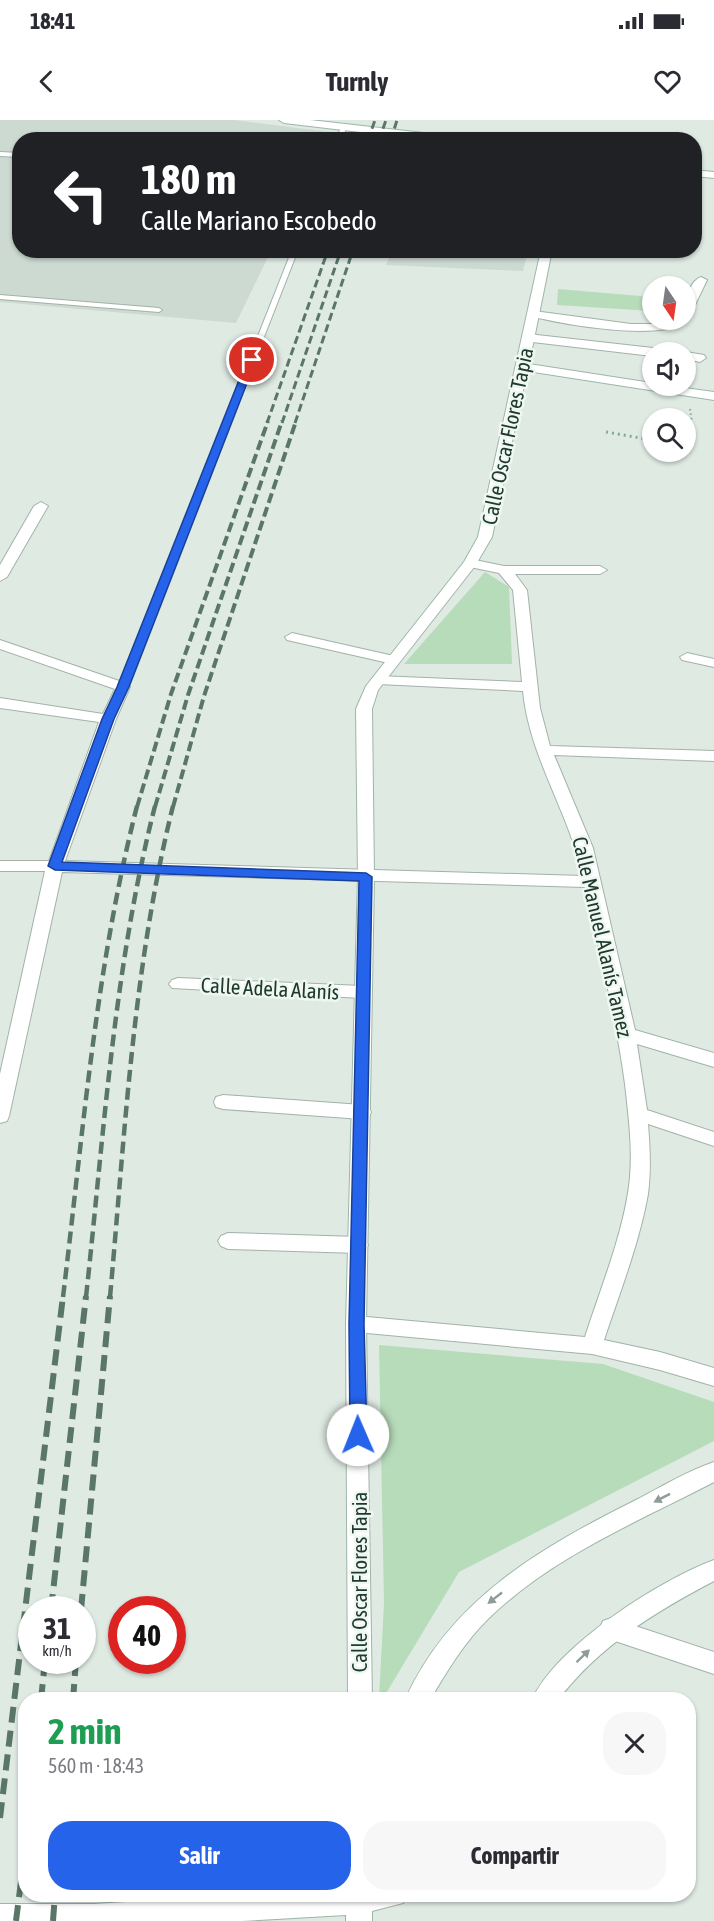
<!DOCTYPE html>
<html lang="es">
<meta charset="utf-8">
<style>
:root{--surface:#fff;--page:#f7f7f7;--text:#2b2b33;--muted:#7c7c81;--accent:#2563eb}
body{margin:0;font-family:"Asap Condensed",sans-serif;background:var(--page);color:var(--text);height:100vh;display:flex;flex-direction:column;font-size:22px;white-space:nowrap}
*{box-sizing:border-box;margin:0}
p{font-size:20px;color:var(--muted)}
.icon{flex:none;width:33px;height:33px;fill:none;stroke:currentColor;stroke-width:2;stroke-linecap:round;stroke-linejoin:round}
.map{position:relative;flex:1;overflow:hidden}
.details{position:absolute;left:18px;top:1572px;width:678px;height:210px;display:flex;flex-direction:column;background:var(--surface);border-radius:24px;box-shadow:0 2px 4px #0004}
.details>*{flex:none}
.guide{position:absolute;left:12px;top:12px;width:690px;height:126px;border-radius:24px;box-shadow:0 2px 4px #0004;background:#202124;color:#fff;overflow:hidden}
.needle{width:39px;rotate:167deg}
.fabs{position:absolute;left:642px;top:156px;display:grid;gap:12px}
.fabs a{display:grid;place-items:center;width:54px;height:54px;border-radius:50%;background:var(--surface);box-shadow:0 2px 4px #0004;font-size:30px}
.speed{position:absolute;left:18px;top:1476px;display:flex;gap:12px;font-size:30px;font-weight:700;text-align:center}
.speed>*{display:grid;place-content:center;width:78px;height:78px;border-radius:50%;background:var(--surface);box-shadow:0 2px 4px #0004;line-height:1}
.speed small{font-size:15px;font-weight:400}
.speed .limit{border:9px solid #d22;background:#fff;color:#111}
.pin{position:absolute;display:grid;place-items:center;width:51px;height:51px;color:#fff;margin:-26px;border:3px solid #fff;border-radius:50%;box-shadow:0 2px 6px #0007}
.me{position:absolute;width:66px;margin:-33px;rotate:359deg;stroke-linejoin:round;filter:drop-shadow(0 0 4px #0008)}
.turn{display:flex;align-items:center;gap:21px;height:126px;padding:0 30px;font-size:27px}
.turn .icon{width:78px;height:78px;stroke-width:2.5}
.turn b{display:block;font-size:42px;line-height:51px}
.round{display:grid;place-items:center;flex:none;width:63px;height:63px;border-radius:24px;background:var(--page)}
.overview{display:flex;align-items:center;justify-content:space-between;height:102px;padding:0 30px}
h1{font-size:36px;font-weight:700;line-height:45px;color:#1e9e55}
.action{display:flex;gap:12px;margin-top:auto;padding:12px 30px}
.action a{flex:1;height:69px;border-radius:24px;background:var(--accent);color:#fff;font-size:24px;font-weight:700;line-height:69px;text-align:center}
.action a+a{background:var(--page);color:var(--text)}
.status{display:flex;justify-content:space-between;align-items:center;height:42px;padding:0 30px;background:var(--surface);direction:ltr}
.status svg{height:16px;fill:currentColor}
header{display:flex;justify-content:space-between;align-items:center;height:78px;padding:0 30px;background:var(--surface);font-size:27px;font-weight:700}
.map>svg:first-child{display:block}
.built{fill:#cddad2}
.green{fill:#b7dcba}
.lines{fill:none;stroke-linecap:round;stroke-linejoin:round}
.lane-casing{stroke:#a2b2a9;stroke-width:2}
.street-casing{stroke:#a2b2a9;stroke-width:2}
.secondary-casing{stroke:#9eb6a9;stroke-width:2}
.path-far1{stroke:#7fae97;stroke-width:2;stroke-dasharray:1.5 3;stroke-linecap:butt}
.path{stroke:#7fae97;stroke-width:3;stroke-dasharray:2 4;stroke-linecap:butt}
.lane{fill:#fff;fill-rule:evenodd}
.street{fill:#fff;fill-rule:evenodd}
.secondary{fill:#fff;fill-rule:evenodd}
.rail-far3{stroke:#5a7669;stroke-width:3;stroke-dasharray:8 4;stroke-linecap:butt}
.rail-far2{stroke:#5a7669;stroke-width:4;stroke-dasharray:10 4.5;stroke-linecap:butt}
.rail-far1{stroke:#5a7669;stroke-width:4.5;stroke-dasharray:12 6;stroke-linecap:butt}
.rail{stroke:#5a7669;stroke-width:6;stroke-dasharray:16 8;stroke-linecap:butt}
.oneway{fill:#909c96}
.route{fill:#2563eb;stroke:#184099;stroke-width:1.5}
.labels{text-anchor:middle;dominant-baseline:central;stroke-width:5;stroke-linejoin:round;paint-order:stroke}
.street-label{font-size:21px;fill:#203a2e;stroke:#eff7f2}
</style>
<div class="status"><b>18:41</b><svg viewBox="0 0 49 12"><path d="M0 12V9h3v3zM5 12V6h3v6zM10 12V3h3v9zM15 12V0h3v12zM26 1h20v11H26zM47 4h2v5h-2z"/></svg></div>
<header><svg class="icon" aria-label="back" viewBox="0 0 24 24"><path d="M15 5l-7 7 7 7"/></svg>Turnly<svg class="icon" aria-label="heart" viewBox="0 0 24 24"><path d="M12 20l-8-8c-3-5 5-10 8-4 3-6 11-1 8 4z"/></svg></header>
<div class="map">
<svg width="714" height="1801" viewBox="0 0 714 1801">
<rect width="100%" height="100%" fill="#dfeae3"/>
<g class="built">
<polygon points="0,0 234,0 329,12 326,20 20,20 20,130 271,131 236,203 0,182"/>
<polygon points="392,131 392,130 528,131 523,151 386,145"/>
</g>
<g class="green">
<polygon points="558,169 652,177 652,191 557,185"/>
<polygon points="485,452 509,467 512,544 404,544"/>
<polygon points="379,1225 603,1244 714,1282 714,1321 459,1452 382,1580 379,1579 384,1483"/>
</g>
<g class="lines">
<defs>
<g id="lane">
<polygon points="341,7 346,8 342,20 336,20"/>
<polygon points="0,32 20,33 20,37 0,36"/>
<polygon points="292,130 298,130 127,567 123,570 120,569 119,567"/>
<polygon points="0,175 159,188 162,190 159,192 0,179"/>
</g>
<g id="street">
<path d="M 701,157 L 707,160 L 692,191 L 686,194 C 686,182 688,162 701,157 Z"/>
<path d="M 534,191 L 631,204 L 651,204 L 686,198 L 687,200 C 663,223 562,204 530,196 L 528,194 Z"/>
<polygon points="528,214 653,228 659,232 652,232 652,236 524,221 522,218"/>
<polygon points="686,232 704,235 706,238 700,242 686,239"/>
<polygon points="41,382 48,386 7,457 0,461 0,445 34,386"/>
<path d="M 470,439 L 504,446 L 600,446 L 607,450 L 600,454 L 515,454 L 527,470 L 540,588 L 550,626 L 714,631 L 714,641 L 554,635 L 593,728 L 635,910 L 714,933 L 714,947 L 637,924 L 647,990 L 714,1012 L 714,1026 L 648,1004 C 650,1028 651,1051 648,1074 C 639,1124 620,1172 604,1220 L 660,1232 L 714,1248 L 714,1266 L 660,1250 L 592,1234 L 356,1212 L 349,1210 L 346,1204 L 349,1198 L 356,1196 L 585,1217 C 600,1170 620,1122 628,1073 C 634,1037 629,1000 625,964 C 616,898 600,833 585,767 L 62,752 L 9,996 L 7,1001 L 0,1003 L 0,954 L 45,751 L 0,751 L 0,741 L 49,741 L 99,602 L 0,588 L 0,578 L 103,594 L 115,569 L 0,529 L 0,520 L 128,564 L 130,567 L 116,599 L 65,741 L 583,756 C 569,693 529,636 523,571 L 378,564 L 371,560 L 378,556 L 522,562 L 513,470 L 499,453 L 465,446 L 463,443 Z"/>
<polygon points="292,513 398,537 400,540 393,544 287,520 285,517"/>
<polygon points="687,533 714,539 714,547 682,540 680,537"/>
<polygon points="178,858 362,866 368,868 371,872 368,876 362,878 172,868 169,864 172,860"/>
<polygon points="223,975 362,985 369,987 371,992 369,997 362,999 223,989 216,987 214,982 216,977"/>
<polygon points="228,1113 358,1117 365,1120 368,1125 365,1130 358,1133 228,1129 221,1126 218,1121 221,1116"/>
<polygon points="611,1498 714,1532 714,1554 603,1517 599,1509 603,1501"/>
</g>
<g id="secondary">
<polygon points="279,0 310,0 459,17 464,20 428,20 284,3"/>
<polygon points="694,50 714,52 714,58 694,56"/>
<polygon points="541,130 552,130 529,244 652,263 652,266 670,266 714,272 714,280 527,251 492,417 475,446 378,570 372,589 374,757 366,1204 372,1580 348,1580 346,1204 358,757 356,589 366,566 464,442 478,417"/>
<path d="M 714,1342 L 714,1362 C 637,1402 552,1437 489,1498 C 465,1521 447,1551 430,1580 L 405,1580 C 450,1479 542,1427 636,1380 C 661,1367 687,1351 714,1342 Z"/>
<path d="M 714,1440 L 714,1461 C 655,1492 599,1526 558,1580 L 532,1580 C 556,1526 660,1460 714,1440 Z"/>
<polygon points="251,1774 407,1774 403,1783 372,1791 372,1801 346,1801 346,1795 242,1801 0,1801 0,1784 94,1784"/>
</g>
</defs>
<use href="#lane" class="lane-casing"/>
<use href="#street" class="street-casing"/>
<use href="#secondary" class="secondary-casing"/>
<polyline class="path-far1" points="690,289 692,303"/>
<g class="path">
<polyline points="606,312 652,320"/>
<polyline points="686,321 691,317 691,301"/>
</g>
<use href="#lane" class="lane"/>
<use href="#street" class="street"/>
<use href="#secondary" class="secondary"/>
<g class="rail-far3">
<polyline points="368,20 375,0"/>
<polyline points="379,20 386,0"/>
<polyline points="391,20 397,0"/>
<polyline points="267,303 328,130"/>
<polyline points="282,303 341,130"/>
<polyline points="295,303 353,130"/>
</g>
<g class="rail-far2">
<polyline points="137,687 171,574 268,301"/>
<polyline points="155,687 188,575 282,301"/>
<polyline points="173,687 204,576 296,301"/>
</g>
<g class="rail-far1">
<path d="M 63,1177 C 83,1013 96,846 137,686"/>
<path d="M 86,1177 C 104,1013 114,846 155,686"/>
<path d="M 110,1177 C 125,1013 133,846 173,686"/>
</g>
<g class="rail">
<polyline points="51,1490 86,1176"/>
<polyline points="81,1490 110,1176"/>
<polyline points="41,1580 45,1540"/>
<polyline points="73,1580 76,1540"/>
<polyline points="0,1698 63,1176"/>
<polyline points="16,1801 26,1722"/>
<polyline points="53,1801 55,1774"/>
</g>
</g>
<defs><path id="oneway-solid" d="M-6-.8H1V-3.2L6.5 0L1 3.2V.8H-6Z" transform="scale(1.5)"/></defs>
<g class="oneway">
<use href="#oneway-solid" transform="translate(662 1378) rotate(153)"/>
<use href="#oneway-solid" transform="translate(495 1478) rotate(142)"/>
<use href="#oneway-solid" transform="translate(583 1536) rotate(-44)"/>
</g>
<polygon class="route" points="252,237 256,240 129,567 114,599 62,742 366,753 372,757 364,1204 367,1315 364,1320 358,1322 353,1320 350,1315 349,1204 359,761 55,750 48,746 102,599 117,567 247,240"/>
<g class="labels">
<g class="street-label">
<text transform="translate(507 316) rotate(-78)">Calle Oscar Flores Tapia</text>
<text transform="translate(603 817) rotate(77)">Calle Manuel Alanís Tamez</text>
<text transform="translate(270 868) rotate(3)">Calle Adela Alanís</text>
<text transform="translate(359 1462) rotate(-90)">Calle Oscar Flores Tapia</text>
</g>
</g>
</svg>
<div class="fabs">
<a><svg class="needle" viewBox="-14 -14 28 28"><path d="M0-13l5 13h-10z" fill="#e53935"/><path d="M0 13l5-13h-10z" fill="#7c7c81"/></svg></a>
<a><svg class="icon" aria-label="sound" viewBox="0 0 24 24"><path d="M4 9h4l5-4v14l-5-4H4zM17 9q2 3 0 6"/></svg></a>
<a><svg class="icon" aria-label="search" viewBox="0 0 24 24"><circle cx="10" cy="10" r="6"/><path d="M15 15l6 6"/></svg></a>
</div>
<div class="speed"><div>31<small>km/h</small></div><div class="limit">40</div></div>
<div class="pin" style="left:252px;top:240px;background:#d93025"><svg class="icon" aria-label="arrive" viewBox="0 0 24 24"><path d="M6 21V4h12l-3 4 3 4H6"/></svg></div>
<svg class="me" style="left:358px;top:1315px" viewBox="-20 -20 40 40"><circle r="19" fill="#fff"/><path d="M0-13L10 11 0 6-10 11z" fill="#2563eb"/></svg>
<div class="guide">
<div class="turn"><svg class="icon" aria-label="left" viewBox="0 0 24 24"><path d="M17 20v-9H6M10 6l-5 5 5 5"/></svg><div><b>180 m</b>Calle Mariano Escobedo</div></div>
</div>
<section class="details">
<div class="overview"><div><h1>2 min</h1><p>560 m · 18:43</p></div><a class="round"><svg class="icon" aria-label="close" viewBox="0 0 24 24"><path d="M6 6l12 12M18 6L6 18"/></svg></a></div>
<div class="action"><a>Salir</a><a>Compartir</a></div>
</section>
</div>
